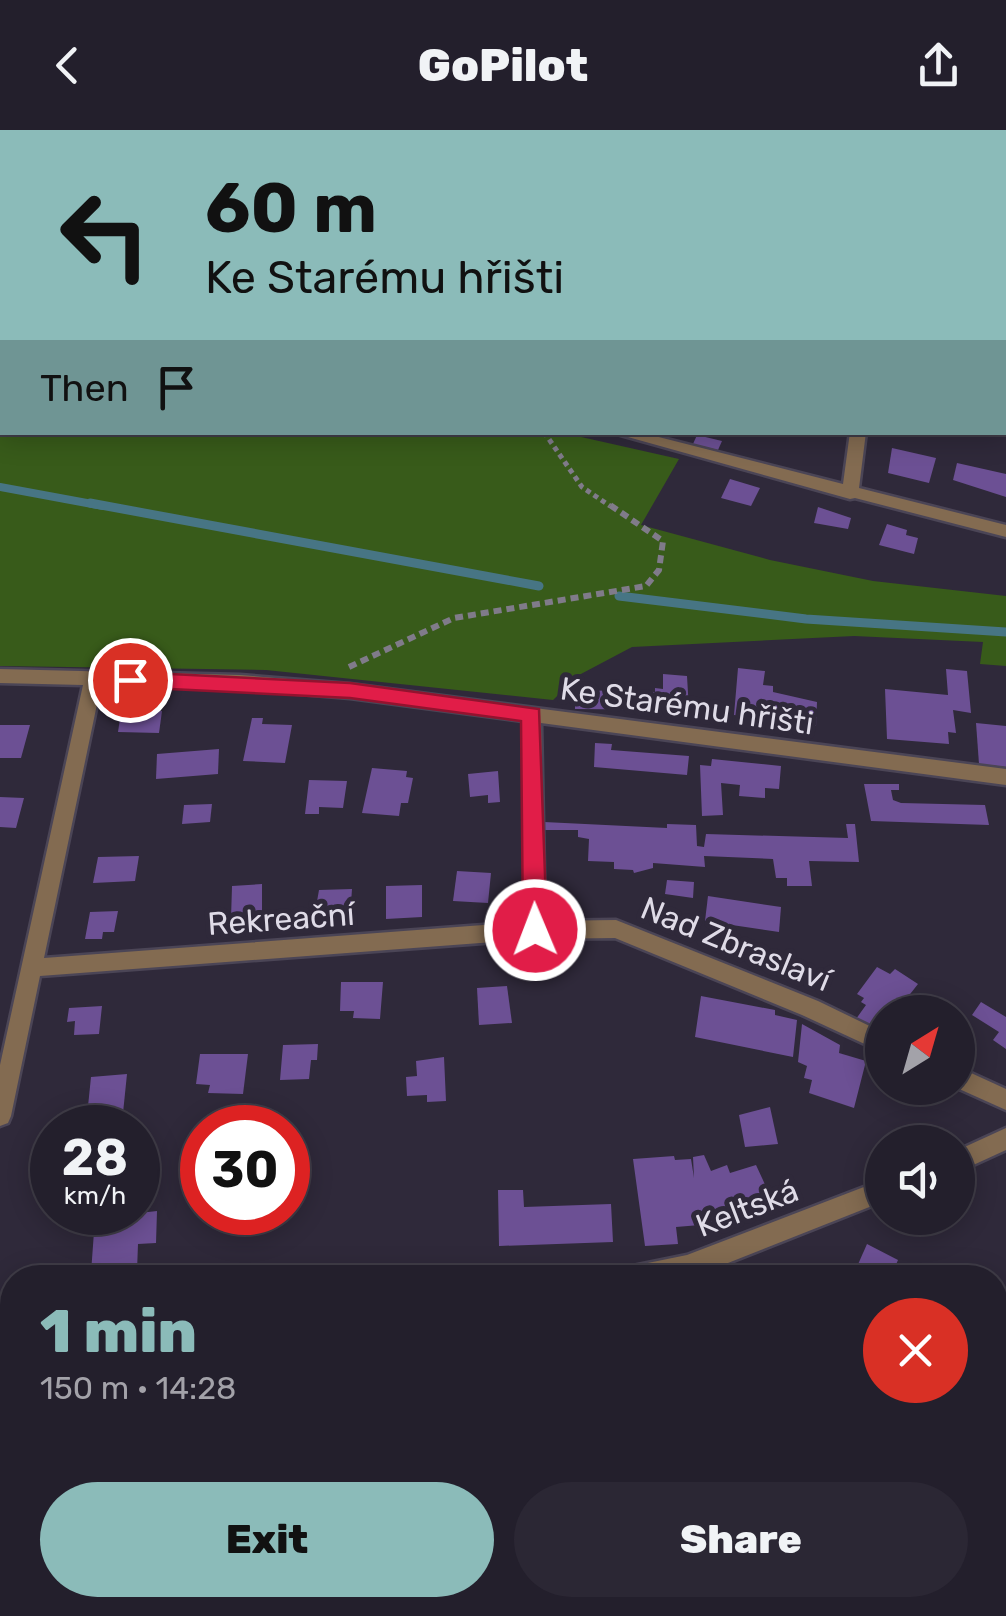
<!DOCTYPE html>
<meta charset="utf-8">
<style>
:root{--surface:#231f2c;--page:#2b2734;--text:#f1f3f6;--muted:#a3a2a9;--line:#403d48;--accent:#8bbbb9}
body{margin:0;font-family:Rubik,sans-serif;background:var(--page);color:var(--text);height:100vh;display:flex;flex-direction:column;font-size:38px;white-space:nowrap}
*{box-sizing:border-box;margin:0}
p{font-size:32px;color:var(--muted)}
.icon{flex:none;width:55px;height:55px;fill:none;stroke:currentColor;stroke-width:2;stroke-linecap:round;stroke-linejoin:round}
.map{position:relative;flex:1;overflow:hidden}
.side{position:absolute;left:0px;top:1135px;width:1008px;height:352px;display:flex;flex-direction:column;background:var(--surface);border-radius:40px 40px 0 0;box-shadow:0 5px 25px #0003,0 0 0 2px var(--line)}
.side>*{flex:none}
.hud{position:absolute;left:0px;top:0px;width:1008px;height:305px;box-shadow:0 5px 25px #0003,0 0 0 2px var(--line);background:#8bbbb9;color:#111;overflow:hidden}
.needle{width:65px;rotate:37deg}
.buttons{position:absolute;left:865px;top:865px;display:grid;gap:20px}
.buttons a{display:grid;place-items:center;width:110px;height:110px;border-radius:50%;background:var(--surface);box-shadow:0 5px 25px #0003,0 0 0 2px var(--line);font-size:50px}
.speed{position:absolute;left:30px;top:975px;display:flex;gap:20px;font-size:50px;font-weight:700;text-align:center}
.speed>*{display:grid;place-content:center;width:130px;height:130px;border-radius:50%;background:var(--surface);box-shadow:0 5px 25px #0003,0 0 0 2px var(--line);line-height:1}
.speed small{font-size:25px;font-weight:400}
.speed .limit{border:15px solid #d22;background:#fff;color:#111}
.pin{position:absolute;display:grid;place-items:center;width:85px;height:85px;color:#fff;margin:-42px;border:5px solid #fff;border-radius:50%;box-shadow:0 2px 10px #0007}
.me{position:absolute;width:110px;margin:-55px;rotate:359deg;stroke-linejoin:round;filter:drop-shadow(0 0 8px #0008)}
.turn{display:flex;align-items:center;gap:35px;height:210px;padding:0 40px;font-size:45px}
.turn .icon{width:130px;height:130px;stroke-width:2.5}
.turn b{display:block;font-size:70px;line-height:85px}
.then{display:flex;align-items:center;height:95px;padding:0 40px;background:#0003;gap:20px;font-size:38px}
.round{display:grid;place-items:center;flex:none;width:105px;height:105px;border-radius:52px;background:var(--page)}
.headline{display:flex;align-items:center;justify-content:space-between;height:170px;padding:0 40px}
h1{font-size:60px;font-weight:800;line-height:75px;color:var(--accent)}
.action{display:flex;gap:20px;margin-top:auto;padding:20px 40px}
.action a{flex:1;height:115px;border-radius:60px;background:var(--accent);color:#111;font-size:40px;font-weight:800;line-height:115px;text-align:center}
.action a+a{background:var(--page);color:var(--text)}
header{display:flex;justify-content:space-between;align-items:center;height:130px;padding:0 40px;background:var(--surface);font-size:45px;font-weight:800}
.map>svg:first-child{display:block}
.green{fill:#385b1a}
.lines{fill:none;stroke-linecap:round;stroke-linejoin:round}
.stream-far1{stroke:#477584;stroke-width:8}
.stream{stroke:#477584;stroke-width:9}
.building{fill:#6c5094}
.minor-casing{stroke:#4b4556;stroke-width:5}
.path-far1{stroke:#807b8a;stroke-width:5;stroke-dasharray:5 4;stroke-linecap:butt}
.path{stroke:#807b8a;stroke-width:6;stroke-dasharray:8 5;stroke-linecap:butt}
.minor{fill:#836b51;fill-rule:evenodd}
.route{fill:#e11d48;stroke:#92132f;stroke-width:2.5}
.labels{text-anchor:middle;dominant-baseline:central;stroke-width:10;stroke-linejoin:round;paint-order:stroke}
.street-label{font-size:32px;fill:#dfdbe7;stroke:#2f293a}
</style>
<header><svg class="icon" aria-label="back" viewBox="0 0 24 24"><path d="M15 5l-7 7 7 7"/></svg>GoPilot<svg class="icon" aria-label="share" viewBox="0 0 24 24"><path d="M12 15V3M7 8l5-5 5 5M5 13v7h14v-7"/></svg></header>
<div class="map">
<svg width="1006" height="1486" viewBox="0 0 1006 1486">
<rect width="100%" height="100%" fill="#2f293a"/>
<polygon class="green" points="0,178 2,302 559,302 679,329 641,395 770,430 873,451 1006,466 1006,536 980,534 983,512 854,506 632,517 579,545 553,570 266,540 0,536"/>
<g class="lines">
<polyline class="stream-far1" points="0,357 103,376"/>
<g class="stream">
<polyline points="90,373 539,456"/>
<polyline points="619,466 806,489 1006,502"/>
</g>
</g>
<g class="building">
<polygon points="697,305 722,311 718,320 693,314"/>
<polygon points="892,318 936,328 929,353 888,343"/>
<polygon points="957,333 1006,344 1006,367 953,350"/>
<polygon points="730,349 760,358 751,376 721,368"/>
<polygon points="818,377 851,388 848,399 814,393"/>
<polygon points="887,394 907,400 906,405 918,408 914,424 879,415"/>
<polygon points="738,538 765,541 763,555 773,556 773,562 817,572 816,596 734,585"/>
<polygon points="946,539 967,541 971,583 953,580 956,603 948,602 949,614 887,609 885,559 948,565"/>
<polygon points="663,544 687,546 689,580 575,579 575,560 655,562 655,558 663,559"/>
<polygon points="162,581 159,603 118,602 121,582"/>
<polygon points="252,588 263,588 262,594 292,595 285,633 243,631"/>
<polygon points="976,593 1006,596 1006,637 979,634"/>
<polygon points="0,595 30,595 21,628 0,628"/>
<polygon points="595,613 612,614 611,620 689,626 687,645 594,637"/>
<polygon points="219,619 218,644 156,649 157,624"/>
<polygon points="712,629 781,636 779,659 765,658 765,668 739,666 740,655 721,653 723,685 702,686 700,635 711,636"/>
<polygon points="372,638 407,641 406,647 413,648 408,673 401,673 399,686 362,683"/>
<polygon points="498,641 500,672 488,673 488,665 470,667 468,644"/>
<polygon points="309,650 347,651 343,678 319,677 319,684 305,684"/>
<polygon points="864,654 899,654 899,660 891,660 893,670 901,673 985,675 989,695 871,691"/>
<polygon points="0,667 24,668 16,698 0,697"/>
<polygon points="212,674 210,692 182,694 184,675"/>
<polygon points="544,692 667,698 667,694 696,695 697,716 704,717 706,704 848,708 846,694 855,694 859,732 809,731 812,756 787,756 787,748 776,748 773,729 704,726 705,737 653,733 653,738 634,743 633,740 614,739 614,732 588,731 589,709 578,707 578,700 543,700"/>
<polygon points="139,726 135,751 93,753 98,727"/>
<polygon points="457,741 491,743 488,773 453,771"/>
<polygon points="667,750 694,752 693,768 665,764"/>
<polygon points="262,754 262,786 231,788 232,756"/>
<polygon points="422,755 422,787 386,789 386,756"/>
<polygon points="352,759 350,788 323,787 325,777 316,777 319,760"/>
<polygon points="708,766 781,777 779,802 705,791"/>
<polygon points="118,781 114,802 103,802 102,809 85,809 90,782"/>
<polygon points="877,837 890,844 895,839 918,854 896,882 882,882 880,903 856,889 866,875 861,872 864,868 857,864"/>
<polygon points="341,852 383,852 380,889 353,888 354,881 340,881"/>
<polygon points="507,856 512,893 479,895 477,858"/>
<polygon points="701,866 775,880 775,885 797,890 793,927 695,907"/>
<polygon points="981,872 1006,887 1006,919 993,910 999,902 972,885"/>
<polygon points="102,876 99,904 74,905 75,891 67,892 69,878"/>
<polygon points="802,894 840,915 839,923 866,931 854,978 809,963 812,950 804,948 807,936 798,932"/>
<polygon points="318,914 317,930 311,930 309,949 280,950 283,915"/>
<polygon points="200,924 248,924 243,964 208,963 210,955 196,954"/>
<polygon points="444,927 446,971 427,972 427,965 407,966 406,947 417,946 416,931"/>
<polygon points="127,944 123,983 87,986 91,947"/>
<polygon points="770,977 778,1014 745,1017 739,985"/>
<polygon points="150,1003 147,1047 142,1047 138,1061 138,1004"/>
<polygon points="704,1025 711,1041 727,1035 730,1043 756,1035 774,1074 712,1094 676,1097 678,1114 645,1116 633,1029 674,1026 675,1030 691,1029 694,1048 693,1027"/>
<polygon points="498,1060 523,1060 524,1077 611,1074 613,1112 499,1116"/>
<polygon points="157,1081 156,1113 138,1114 137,1141 128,1142 128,1148 75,1148 91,1143 95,1088"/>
<polygon points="867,1114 898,1130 890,1148 852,1148"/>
<polygon points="0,1295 12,1298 12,1373 0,1374"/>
<polygon points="995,1335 1006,1341 1006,1367 996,1399"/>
</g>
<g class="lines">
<defs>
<g id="minor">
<polygon points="142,0 171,0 172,2 143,2"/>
<polygon points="888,0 918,0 919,2 889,2"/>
<rect x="1005" y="115" width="1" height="8"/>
<rect x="0" y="162" width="2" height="9"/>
<rect x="1005" y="266" width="1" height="10"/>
<polygon points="610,302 639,302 843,354 850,302 866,302 859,358 1006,395 1006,407 855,368 850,369"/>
<path d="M 0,539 L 240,545 L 350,554 L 1006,639 L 1006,655 L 541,593 L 545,791 L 616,790 L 818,871 L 882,902 L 882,922 L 802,885 L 615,808 L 535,809 L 40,846 L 11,986 L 8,993 L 0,996 L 0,935 L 83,555 L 0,553 ZM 101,555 L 240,559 L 350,568 L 523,591 L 525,792 L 44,828 Z"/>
<polygon points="958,937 1006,959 1006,980 957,958"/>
<polygon points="1006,998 1006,1020 958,1042 958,1020"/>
<polygon points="882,1050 882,1072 690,1148 621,1148 625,1140 633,1136 687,1125"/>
<polygon points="12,1233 12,1257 0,1258 0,1234"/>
<polygon points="292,1475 321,1475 316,1486 287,1486"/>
<polygon points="653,1475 692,1475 699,1486 660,1486"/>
</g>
</defs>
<use href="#minor" class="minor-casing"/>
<polyline class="path-far1" points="544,302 582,357 610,376"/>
<polyline class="path" points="349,537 454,488 646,456 659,440 663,411 607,373"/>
<use href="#minor" class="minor"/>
</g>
<polygon class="route" points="130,542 350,553 539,579 547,800 543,807 527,807 523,800 521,591 350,568 130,557 119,550"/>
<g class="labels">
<g class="street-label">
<text transform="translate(687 576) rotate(8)">Ke Starému hřišti</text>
<text transform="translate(281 789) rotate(-4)">Rekreační</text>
<text transform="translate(736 814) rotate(22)">Nad Zbraslaví</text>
<text transform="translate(747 1078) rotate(-21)">Keltská</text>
</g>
</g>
</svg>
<div class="buttons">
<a><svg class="needle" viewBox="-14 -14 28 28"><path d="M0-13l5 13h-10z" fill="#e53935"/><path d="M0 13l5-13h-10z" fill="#a3a2a9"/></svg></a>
<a><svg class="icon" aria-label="sound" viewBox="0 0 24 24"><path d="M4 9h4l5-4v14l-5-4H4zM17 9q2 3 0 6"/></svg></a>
</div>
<div class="speed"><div>28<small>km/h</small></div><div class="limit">30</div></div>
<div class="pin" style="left:130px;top:550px;background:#d93025"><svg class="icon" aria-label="arrive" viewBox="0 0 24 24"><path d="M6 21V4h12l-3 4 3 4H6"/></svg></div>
<svg class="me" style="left:535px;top:800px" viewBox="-20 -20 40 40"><circle r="17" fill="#e11d48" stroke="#fff" stroke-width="3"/><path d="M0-11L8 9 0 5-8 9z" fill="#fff"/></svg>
<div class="hud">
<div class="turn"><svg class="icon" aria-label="left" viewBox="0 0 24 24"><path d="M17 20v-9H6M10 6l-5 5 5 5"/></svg><div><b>60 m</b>Ke Starému hřišti</div></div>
<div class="then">Then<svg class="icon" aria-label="arrive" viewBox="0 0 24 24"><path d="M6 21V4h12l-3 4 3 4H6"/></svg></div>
</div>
<section class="side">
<div class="headline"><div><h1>1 min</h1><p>150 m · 14:28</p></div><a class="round" style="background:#d93025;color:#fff"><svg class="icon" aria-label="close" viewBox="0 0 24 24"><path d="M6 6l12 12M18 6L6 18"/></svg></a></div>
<div class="action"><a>Exit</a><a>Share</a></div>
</section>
</div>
